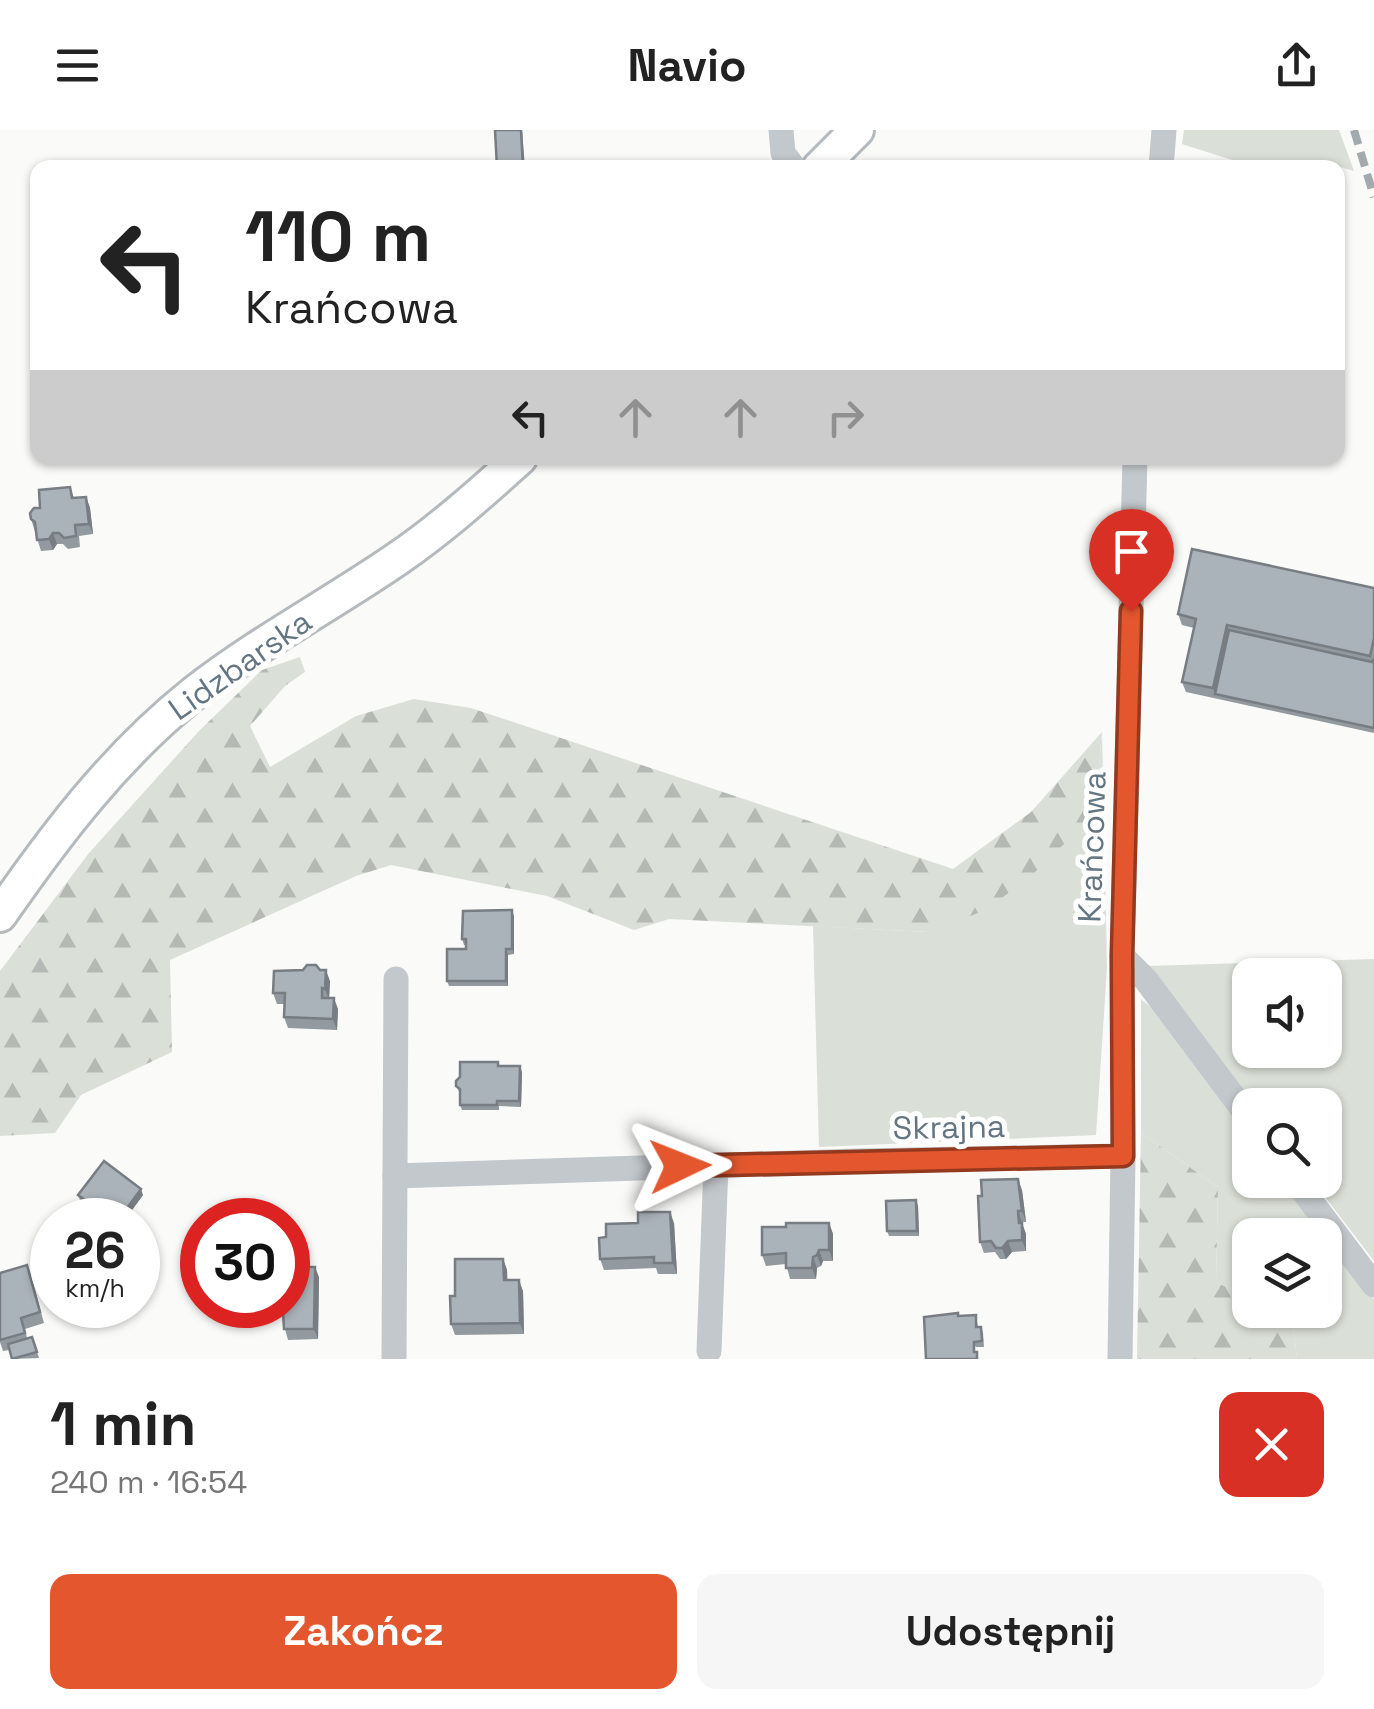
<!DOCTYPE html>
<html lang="pl">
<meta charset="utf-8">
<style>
:root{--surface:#fff;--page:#f6f6f6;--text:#222;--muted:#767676;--accent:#e4572e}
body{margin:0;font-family:"Space Grotesk",sans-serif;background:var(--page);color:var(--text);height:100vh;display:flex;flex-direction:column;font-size:38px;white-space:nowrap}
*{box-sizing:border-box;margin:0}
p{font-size:32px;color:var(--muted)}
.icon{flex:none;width:55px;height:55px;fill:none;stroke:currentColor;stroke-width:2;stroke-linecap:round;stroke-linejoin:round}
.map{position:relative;height:1229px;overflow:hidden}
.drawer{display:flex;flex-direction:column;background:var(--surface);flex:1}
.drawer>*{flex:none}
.hud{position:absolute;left:30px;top:30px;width:1315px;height:305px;border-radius:20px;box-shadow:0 2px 8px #0004;background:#fff;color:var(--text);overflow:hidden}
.buttons{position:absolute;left:1232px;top:828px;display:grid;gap:20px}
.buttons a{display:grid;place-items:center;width:110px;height:110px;border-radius:20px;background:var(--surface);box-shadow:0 2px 8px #0004;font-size:50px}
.speed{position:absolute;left:30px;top:1068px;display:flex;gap:20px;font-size:50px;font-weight:700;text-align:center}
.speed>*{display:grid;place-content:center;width:130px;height:130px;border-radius:50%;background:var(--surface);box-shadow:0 2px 8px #0004;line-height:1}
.speed small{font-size:25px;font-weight:400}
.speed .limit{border:15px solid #d22;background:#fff;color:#111}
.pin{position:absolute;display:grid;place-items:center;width:85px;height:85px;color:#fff;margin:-102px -42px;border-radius:50% 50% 50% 0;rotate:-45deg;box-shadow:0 0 10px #0007}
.pin .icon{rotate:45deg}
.me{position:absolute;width:110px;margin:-55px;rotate:88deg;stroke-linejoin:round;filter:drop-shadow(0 0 8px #0008)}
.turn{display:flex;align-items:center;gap:35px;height:210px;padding:0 50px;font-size:45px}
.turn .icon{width:130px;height:130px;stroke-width:2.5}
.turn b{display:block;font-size:70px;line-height:85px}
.lanes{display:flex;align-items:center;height:95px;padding:0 50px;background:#0003;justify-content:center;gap:50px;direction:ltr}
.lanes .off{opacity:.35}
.round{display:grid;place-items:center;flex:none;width:105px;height:105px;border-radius:20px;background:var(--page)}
.overview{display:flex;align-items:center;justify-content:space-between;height:170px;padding:0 50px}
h1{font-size:60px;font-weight:600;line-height:75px}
.button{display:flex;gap:20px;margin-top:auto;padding:20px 50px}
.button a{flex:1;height:115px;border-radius:20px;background:var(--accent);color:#fff;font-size:40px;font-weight:600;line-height:115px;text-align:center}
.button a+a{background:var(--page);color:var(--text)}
header{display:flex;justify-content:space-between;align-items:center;height:130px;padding:0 50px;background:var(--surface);font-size:45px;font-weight:600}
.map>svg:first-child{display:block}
.grass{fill:#dadfd7;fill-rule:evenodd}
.forest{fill:url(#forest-firs)}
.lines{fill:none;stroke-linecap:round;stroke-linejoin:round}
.major-casing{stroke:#b5babe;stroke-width:38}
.minor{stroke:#c3c8cc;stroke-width:25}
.major{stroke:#fff;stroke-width:32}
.rail{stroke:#a2aab0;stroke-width:8;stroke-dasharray:15 8;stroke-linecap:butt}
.wall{fill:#929a9f}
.shaded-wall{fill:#777d82}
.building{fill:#aab3b9;stroke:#777d82;stroke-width:2.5}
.route-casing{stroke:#94391e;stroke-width:25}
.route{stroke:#e4572e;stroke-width:18}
.labels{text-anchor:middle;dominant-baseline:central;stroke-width:10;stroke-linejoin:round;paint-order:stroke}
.street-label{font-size:32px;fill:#657683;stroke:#fff}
</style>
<header><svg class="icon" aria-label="menu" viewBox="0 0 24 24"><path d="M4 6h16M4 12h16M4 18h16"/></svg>Navio<svg class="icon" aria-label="share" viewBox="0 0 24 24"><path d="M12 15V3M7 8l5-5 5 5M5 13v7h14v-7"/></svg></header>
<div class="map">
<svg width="1374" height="1229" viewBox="0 0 1374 1229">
<defs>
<pattern id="forest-firs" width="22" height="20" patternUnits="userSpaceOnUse" patternTransform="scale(2.5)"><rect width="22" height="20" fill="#dadfd7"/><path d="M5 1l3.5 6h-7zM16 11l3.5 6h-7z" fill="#b4b9b4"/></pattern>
</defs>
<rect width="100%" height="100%" fill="#fafaf8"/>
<g class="grass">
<polygon points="1184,0 1339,0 1354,41 1315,30 1277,37 1254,37 1182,14"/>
<polygon points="1102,602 1107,838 1096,1005 819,1017 813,796 927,802 1095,684"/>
<path d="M 1374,829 L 1374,1131 L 1312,1050 L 1325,1050 L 1325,975 L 1254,975 L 1146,836 ZM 1250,845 L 1325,845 L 1325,920 L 1250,920 Z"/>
<polygon points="1141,869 1159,884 1250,1005 1250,1050 1284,1050 1374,1170 1374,1229 1297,1229 1291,1180 1325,1180 1325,1105 1250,1105 1250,1165 1216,1153 1218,1057 1141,1003"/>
</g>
<g class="forest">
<polygon points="300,527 305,542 285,556 250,596 270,637 356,586 414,569 471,578 953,739 1031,682 1102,602 1095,684 1031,746 986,780 928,802 669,789 634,800 547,766 391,735 356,746 170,830 172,922 81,965 55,1003 0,1006 0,841 89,723 199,601 262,540"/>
<polygon points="1141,1003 1218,1057 1216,1153 1250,1165 1250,1180 1291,1180 1297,1229 1137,1229"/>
</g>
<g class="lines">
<defs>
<g id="major">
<polyline points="819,38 857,0"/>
<path d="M 0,785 C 56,704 116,625 194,563 C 258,513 330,475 397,429 C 441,399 481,363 520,328"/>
</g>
</defs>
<use href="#major" class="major-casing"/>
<g class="minor">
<polyline points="781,0 783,23 794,38"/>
<polyline points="1161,38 1164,0"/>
<polyline points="1122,826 1146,850 1250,989"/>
<polyline points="395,1046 858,1031 1123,1026"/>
<polyline points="1295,1050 1374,1155"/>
<polyline points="709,1221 716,1035"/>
<polyline points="394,1228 396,849"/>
<polyline points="1120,1229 1123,1026 1122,826 1135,328"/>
</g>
<use href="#major" class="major"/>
<polyline class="rail" points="1354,0 1374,67"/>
</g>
<g class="wall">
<polygon points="70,357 74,368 86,367 90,378 93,404 79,406 80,417 68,419 63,414 57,414 53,420 41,421 31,389 40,378"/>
<polygon points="1374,458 1374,603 1186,562 1182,552 1194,498 1182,495 1178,484"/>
<polygon points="514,786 514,824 508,825 508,856 449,856 447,851 466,819 466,815 464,815 462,809"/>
<polygon points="330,851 329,868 338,879 337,900 288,898 284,887 285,874 277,874 273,863"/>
<polygon points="499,936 522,942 521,977 499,976 499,980 462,980 460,975 460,963 456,956"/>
<polygon points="1022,1060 1026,1092 1022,1092 1022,1095 1026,1104 1026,1121 1012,1122 1006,1129 1000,1129 995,1122 984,1123 980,1112"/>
<polygon points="78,1065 143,1065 129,1084 132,1090 106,1090 80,1070"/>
<polygon points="918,1076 919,1106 889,1106 887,1101"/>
<polygon points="674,1093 677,1144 658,1144 656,1138 604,1140 600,1129 606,1107"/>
<polygon points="829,1093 833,1104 833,1131 823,1131 821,1136 817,1138 816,1149 790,1149 786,1134 766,1136 762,1125 786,1097"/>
<polygon points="503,1129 507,1140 507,1150 523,1161 524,1204 455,1205 451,1194 455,1166"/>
<polygon points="0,1143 31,1146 44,1193 25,1199 27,1208 32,1207 39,1228 12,1229 9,1220 3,1221 0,1212"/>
<polygon points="319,1147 318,1209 288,1210 280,1181"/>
<polygon points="976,1185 978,1197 981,1197 983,1203 984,1217 976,1217 958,1186"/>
</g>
<g class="shaded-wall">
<polygon points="521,0 522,0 525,38 523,38"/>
<polygon points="86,367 90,378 93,404 89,394"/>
<polygon points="53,403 57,414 53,420 49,409"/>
<polygon points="1227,495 1231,506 1215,564 1217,569 1213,558"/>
<polygon points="512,780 514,786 514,824 512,819"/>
<polygon points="506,819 508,825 508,856 506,851"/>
<polygon points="326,840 330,851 329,870 325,859"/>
<polygon points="334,868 338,879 337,900 333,889"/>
<polygon points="520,936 522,942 521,977 519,971"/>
<polygon points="1018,1049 1022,1060 1026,1092 1022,1081"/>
<polygon points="141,1059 143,1065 127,1087 125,1081"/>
<polygon points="916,1070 918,1076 919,1106 917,1101"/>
<polygon points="1018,1081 1026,1104 1026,1121 1022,1110"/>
<polygon points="670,1082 674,1093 677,1144 673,1133"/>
<polygon points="829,1093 833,1104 833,1131 829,1120"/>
<polygon points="1008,1111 1012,1122 1006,1129 1002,1118"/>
<polygon points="819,1120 823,1131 821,1136 817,1125"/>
<polygon points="813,1127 817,1138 816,1149 812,1138"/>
<polygon points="503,1129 507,1140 508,1161 504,1150"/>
<polygon points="315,1137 319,1147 318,1209 314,1199"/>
<polygon points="519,1150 523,1161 524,1204 520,1193"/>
</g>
<g class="building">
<polygon points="495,0 521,0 523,38 497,38"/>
<polygon points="1060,34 1098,37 1098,38 1059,38"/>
<polygon points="70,357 72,368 86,367 89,394 75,395 76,406 64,408 59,403 53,403 49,409 37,410 35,392 31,389 30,383 34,378 40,378 39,360"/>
<polygon points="1192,419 1374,458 1374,508 1370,526 1227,495 1213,558 1182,552 1196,489 1178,484"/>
<polygon points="1229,500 1372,532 1374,529 1374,598 1215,564"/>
<polygon points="512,780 512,819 506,819 506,851 447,851 447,819 466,819 466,809 462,809 463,781"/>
<polygon points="307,835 316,835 320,840 326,840 325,859 322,858 322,868 334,868 333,889 284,887 285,863 273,863 274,841 303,840"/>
<polygon points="460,932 498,932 498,936 520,936 519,971 497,971 497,975 460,975 460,959 456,956 456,951 460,947"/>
<polygon points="104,1031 141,1059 125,1081 130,1084 126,1090 111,1090 78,1065"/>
<polygon points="1018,1049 1022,1081 1018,1081 1019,1093 1022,1093 1022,1110 1008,1111 1002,1118 996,1118 991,1111 980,1112 978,1066 982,1066 981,1050"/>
<polygon points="916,1070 917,1101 887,1101 886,1071"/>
<polygon points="638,1082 670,1082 673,1133 654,1133 654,1127 600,1129 599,1108 606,1107 606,1094 638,1093"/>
<polygon points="786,1093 829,1093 829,1120 819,1120 817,1125 813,1127 812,1138 786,1138 786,1123 762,1125 762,1097 786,1097"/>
<polygon points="455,1129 503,1129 504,1150 519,1150 520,1193 451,1194 450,1166 455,1166"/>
<polygon points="27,1135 40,1182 21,1188 25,1203 0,1210 0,1143"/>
<polygon points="288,1137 315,1137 314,1199 284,1199 283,1181 280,1181 280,1175 288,1175"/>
<polygon points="958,1183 958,1186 976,1185 976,1197 981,1197 982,1211 974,1212 974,1222 977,1222 977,1229 926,1229 924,1187"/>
<polygon points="32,1207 37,1222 12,1229 8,1214"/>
</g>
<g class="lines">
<defs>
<polyline id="route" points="680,1036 1123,1026 1122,826 1131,481"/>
</defs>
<use href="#route" class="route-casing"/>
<use href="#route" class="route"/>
</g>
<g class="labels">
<g class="street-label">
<text transform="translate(240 535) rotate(-35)">Lidzbarska</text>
<text transform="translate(1092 717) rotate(-88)">Krańcowa</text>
<text transform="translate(949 997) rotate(-1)">Skrajna</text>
</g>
</g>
</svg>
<div class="buttons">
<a><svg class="icon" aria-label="sound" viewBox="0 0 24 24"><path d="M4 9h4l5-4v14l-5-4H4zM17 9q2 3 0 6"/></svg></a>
<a><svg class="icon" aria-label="search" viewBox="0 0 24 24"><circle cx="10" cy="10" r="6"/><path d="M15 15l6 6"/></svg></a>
<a><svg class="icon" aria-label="layers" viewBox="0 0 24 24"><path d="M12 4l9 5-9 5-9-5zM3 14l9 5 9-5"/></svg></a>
</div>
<div class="speed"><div>26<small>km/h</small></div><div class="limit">30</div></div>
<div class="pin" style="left:1131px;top:481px;background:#d93025"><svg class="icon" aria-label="arrive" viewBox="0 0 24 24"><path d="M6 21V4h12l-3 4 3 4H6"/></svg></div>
<svg class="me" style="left:680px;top:1036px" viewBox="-20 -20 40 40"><path d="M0-17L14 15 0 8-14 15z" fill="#e4572e" stroke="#fff" stroke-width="4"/></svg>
<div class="hud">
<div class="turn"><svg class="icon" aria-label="left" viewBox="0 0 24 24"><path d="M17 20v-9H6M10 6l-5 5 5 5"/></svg><div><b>110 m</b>Krańcowa</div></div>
<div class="lanes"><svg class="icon" aria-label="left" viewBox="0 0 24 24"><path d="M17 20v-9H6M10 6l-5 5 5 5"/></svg><svg class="icon off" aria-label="ahead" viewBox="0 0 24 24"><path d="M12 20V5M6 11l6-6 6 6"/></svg><svg class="icon off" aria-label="ahead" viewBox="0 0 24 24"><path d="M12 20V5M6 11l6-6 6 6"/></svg><svg class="icon off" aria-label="right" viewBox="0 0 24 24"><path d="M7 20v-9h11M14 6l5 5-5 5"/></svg></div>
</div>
</div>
<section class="drawer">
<div class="overview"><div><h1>1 min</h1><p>240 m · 16:54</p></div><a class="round" style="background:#d93025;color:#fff"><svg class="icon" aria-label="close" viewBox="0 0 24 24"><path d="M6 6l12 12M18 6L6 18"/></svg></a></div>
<div class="button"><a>Zakończ</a><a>Udostępnij</a></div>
</section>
